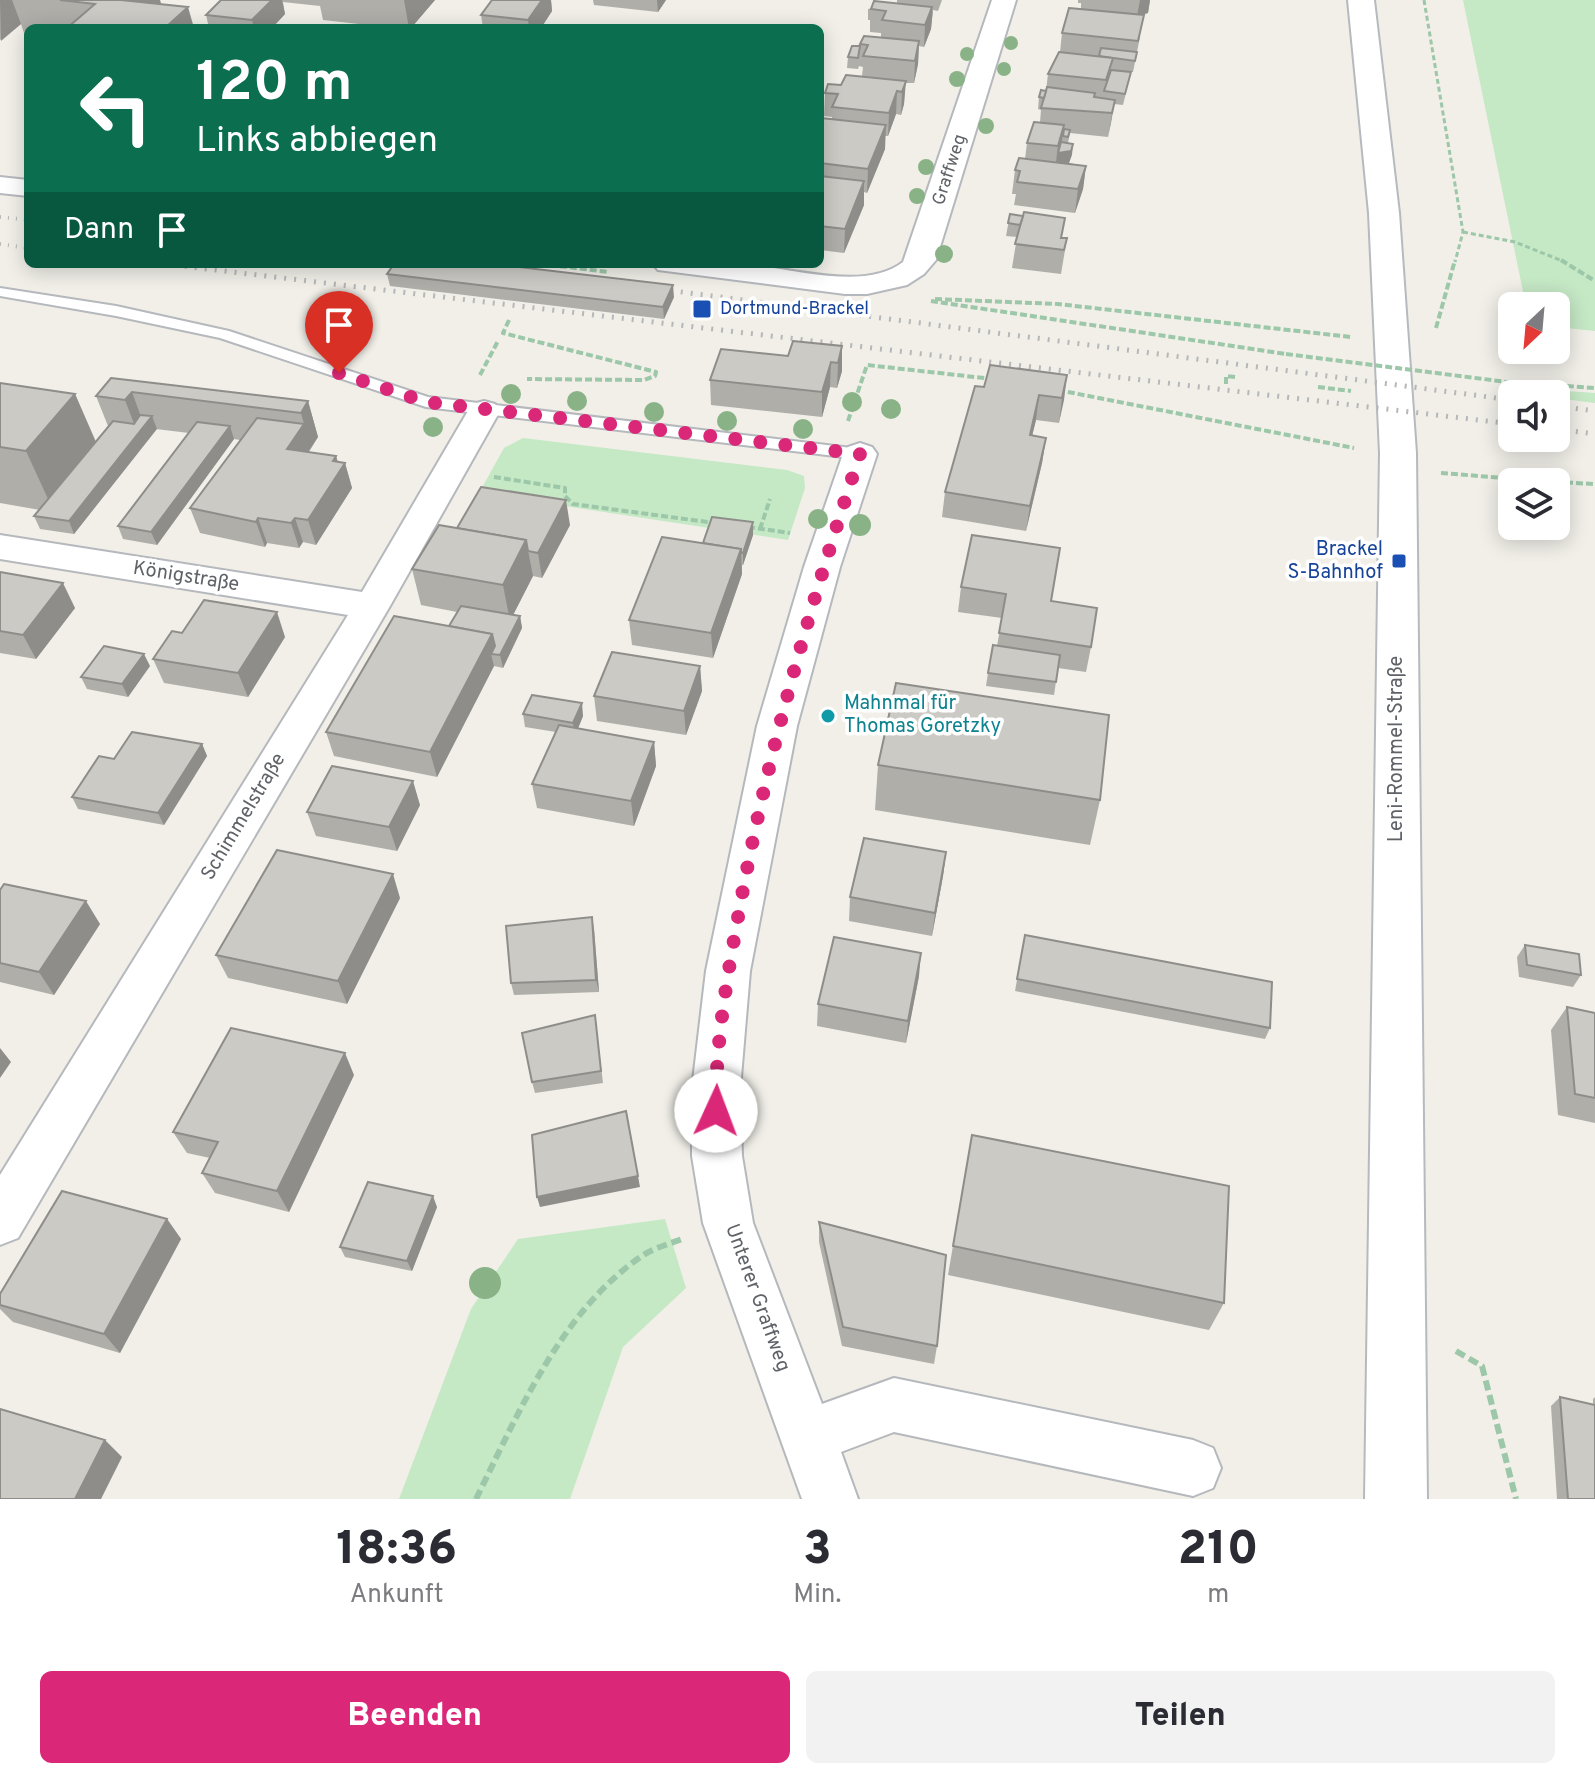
<!DOCTYPE html>
<html lang="de">
<meta charset="utf-8">
<style>
:root{--surface:#fff;--page:#f2f2f3;--text:#2b2b33;--muted:#7c7c81;--accent:#db2777}
body{margin:0;font-family:Overpass,sans-serif;background:var(--page);color:var(--text);height:100vh;display:flex;flex-direction:column;font-size:30px;white-space:nowrap}
*{box-sizing:border-box;margin:0}
p{font-size:26px;color:var(--muted)}
.icon{flex:none;width:44px;height:44px;fill:none;stroke:currentColor;stroke-width:2;stroke-linecap:round;stroke-linejoin:round}
.map{position:relative;height:1499px;overflow:hidden}
.drawer{display:flex;flex-direction:column;background:var(--surface);flex:1}
.drawer>*{flex:none}
.hud{position:absolute;left:24px;top:24px;width:800px;height:244px;border-radius:12px;box-shadow:0 4px 20px #0003;background:#0b6e4f;color:#fff;overflow:hidden}
.needle{width:52px;rotate:206deg}
.buttons{position:absolute;left:1498px;top:292px;display:grid;gap:16px}
.buttons a{display:grid;place-items:center;width:72px;height:72px;border-radius:12px;background:var(--surface);box-shadow:0 4px 20px #0003;font-size:40px}
.pin{position:absolute;display:grid;place-items:center;width:68px;height:68px;color:#fff;margin:-82px -34px;border-radius:50% 50% 50% 0;rotate:-45deg;box-shadow:0 0 8px #0007}
.pin .icon{rotate:45deg}
.me{position:absolute;width:88px;margin:-44px;rotate:2deg;stroke-linejoin:round;filter:drop-shadow(0 0 6px #0008)}
.turn{display:flex;align-items:center;gap:28px;height:168px;padding:0 40px;font-size:36px}
.turn .icon{width:104px;height:104px;stroke-width:2.5}
.turn b{display:block;font-size:56px;line-height:68px}
.then{display:flex;align-items:center;height:76px;padding:0 40px;background:#0003;gap:16px;font-size:30px}
.eta{display:flex;justify-content:space-evenly;align-items:center;height:136px;text-align:center}
.eta b{font-size:48px;font-weight:800;line-height:56px}
.cta{display:flex;gap:16px;margin-top:auto;padding:16px 40px}
.cta a{flex:1;height:92px;border-radius:12px;background:var(--accent);color:#fff;font-size:32px;font-weight:800;line-height:92px;text-align:center}
.cta a+a{background:var(--page);color:var(--text)}
.map>svg:first-child{display:block}
.green{fill:#c5e8c5}
.lines{fill:none;stroke-linecap:round;stroke-linejoin:round}
.service-casing{stroke:#b5b8bc;stroke-width:4}
.minor-casing{stroke:#b5b8bc;stroke-width:4}
.secondary-casing{stroke:#b6babf;stroke-width:4}
.path-far2{stroke:#9cc7a9;stroke-width:3;stroke-dasharray:5 3;stroke-linecap:butt}
.path-far1{stroke:#9cc7a9;stroke-width:4;stroke-dasharray:7 3;stroke-linecap:butt}
.path{stroke:#9cc7a9;stroke-width:6;stroke-dasharray:10 5;stroke-linecap:butt}
.service{fill:#fff;fill-rule:evenodd}
.minor{fill:#fff;fill-rule:evenodd}
.secondary{fill:#fff;fill-rule:evenodd}
.rail-far1{stroke:#b6b7b8;stroke-width:4;stroke-dasharray:1 7;stroke-linecap:butt}
.rail{stroke:#b6b7b8;stroke-width:5;stroke-dasharray:2 8;stroke-linecap:butt}
.path-bridge{stroke:#9cc7a9;stroke-width:4;stroke-dasharray:7 3;stroke-linecap:butt}
.tree{fill:#89b387}
.wall{fill:#afaea9}
.shaded-wall{fill:#8f8d8a}
.building{fill:#cccac5;stroke:#8f8d8a;stroke-width:2}
.route{stroke:#db2777;stroke-width:14;stroke-dasharray:0 25.2}
.transit-dot{fill:#1a4fb4;stroke:#fff;stroke-width:3}
.culture-dot{fill:#0f9aa8;stroke:#fff;stroke-width:3}
.labels{text-anchor:middle;dominant-baseline:central;stroke-width:7;stroke-linejoin:round;paint-order:stroke}
.far-street-label{font-size:18px;fill:#5f6368;stroke:#fff}
.far-transit-label{font-size:18px;fill:#164399;stroke:#fff;text-anchor:start}
.transit-label{font-size:20px;fill:#164399;stroke:#fff;text-anchor:end}
.street-label{font-size:20px;fill:#5f6368;stroke:#fff}
.culture-label{font-size:20px;fill:#0d838f;stroke:#fff;text-anchor:start}
</style>
<div class="map">
<svg width="1595" height="1499" viewBox="0 0 1595 1499">
<rect width="100%" height="100%" fill="#f1efe8"/>
<g class="green">
<polygon points="1463,0 1595,0 1595,331 1556,327 1556,306 1526,306"/>
<polygon points="1508,387 1595,393 1595,403 1556,398 1556,394 1508,393"/>
<polygon points="523,438 787,470 804,476 805,488 788,540 479,493 504,448"/>
<polygon points="665,1219 686,1288 623,1347 570,1499 399,1499 471,1309 518,1239"/>
</g>
<g class="lines">
<defs>
<polygon id="service" points="0,288 116,306 229,331 428,397 860,449 868,454 860,459 426,407 220,338 116,316 0,296"/>
<g id="minor">
<path d="M 992,0 L 1016,0 L 936,260 L 924,274 L 907,285 L 867,294 L 845,294 L 658,270 L 653,264 C 682,264 711,263 740,264 C 788,266 863,293 903,262 Z"/>
<polygon points="0,177 28,180 28,196 0,193"/>
<polygon points="484,401 495,404 500,411 390,606 18,1238 0,1245 0,1175 348,615 0,559 0,535 362,592 468,411 473,404"/>
<polygon points="860,443 872,447 877,454 840,567 797,726 750,971 740,1089 742,1156 753,1223 822,1404 894,1378 1193,1440 1213,1448 1221,1468 1213,1488 1193,1496 894,1432 841,1452 858,1499 802,1499 703,1223 692,1156 692,1089 706,971 757,726 804,567 843,454 848,447"/>
</g>
<polygon id="secondary" points="1348,0 1374,0 1399,213 1416,453 1427,1499 1365,1499 1380,453 1369,213"/>
</defs>
<use href="#service" class="service-casing"/>
<use href="#minor" class="minor-casing"/>
<use href="#secondary" class="secondary-casing"/>
<g class="path-far2">
<polyline points="1424,0 1463,232 1455,262"/>
<polyline points="1463,232 1515,242 1565,262"/>
</g>
<g class="path-far1">
<polyline points="1561,260 1595,281"/>
<polyline points="550,265 609,272"/>
<polyline points="935,299 1058,304 1351,337"/>
<polyline points="931,301 1286,354"/>
<polyline points="509,320 503,333 656,372 655,376 644,380 527,379"/>
<polyline points="1436,328 1455,260"/>
<polyline points="480,375 498,341"/>
<polyline points="1507,382 1595,388"/>
<polyline points="1226,384 1226,376 1236,377"/>
<polyline points="1318,387 1351,391"/>
<polyline points="1058,390 1354,448"/>
<polyline points="848,421 867,365 993,379"/>
<polyline points="1441,473 1555,482"/>
<polyline points="494,477 565,488 565,496 573,504 715,523"/>
<polyline points="1556,482 1595,484"/>
<polyline points="748,527 790,533"/>
<polyline points="760,529 770,499"/>
</g>
<g class="path">
<polyline points="1456,1351 1482,1366 1516,1499"/>
<path d="M 476,1499 C 518,1414 561,1311 642,1256 C 654,1248 669,1244 682,1239"/>
</g>
<use href="#service" class="service"/>
<use href="#minor" class="minor"/>
<use href="#secondary" class="secondary"/>
<g class="rail-far1">
<polyline points="0,217 28,220"/>
<polyline points="0,244 28,248"/>
</g>
<g class="rail">
<polyline points="165,264 1512,424"/>
<polyline points="651,288 1512,400"/>
<polyline points="1556,406 1595,411"/>
<polyline points="1556,429 1595,434"/>
</g>
<polyline class="path-bridge" points="1286,354 1507,382"/>
</g>
<g class="tree">
<circle cx="1011" cy="43" r="7"/>
<circle cx="967" cy="54" r="7"/>
<circle cx="1004" cy="69" r="7"/>
<circle cx="957" cy="79" r="8"/>
<circle cx="986" cy="126" r="8"/>
<circle cx="926" cy="167" r="8"/>
<circle cx="917" cy="196" r="8"/>
<circle cx="944" cy="254" r="9"/>
<circle cx="511" cy="394" r="10"/>
<circle cx="577" cy="401" r="10"/>
<circle cx="852" cy="402" r="10"/>
<circle cx="891" cy="409" r="10"/>
<circle cx="654" cy="412" r="10"/>
<circle cx="727" cy="421" r="10"/>
<circle cx="433" cy="427" r="10"/>
<circle cx="803" cy="429" r="10"/>
<circle cx="818" cy="519" r="10"/>
<circle cx="860" cy="525" r="11"/>
<circle cx="485" cy="1283" r="16"/>
</g>
<g class="wall">
<polygon points="0,0 160,0 161,4 194,28 28,28 28,36 25,36 21,24 0,40"/>
<polygon points="220,0 435,0 411,28 395,28 323,20 320,6 283,2 285,14 272,28 209,28 206,15 221,0"/>
<polygon points="492,0 551,0 552,11 541,28 483,28 481,15"/>
<polygon points="593,0 666,0 658,12 594,5"/>
<polygon points="897,0 942,0 938,11 933,10 931,29 924,47 919,46 918,64 914,83 905,83 904,104 901,115 896,114 888,136 885,136 885,149 867,193 864,192 864,205 844,253 820,250 820,121 832,119 832,117 824,116 825,93 862,76 863,67 859,66 858,69 847,68 848,57 860,46 860,44 881,38 881,33 870,32 870,20 868,20 868,9 897,3"/>
<polygon points="1078,0 1150,0 1148,13 1141,15 1140,37 1133,72 1111,70 1131,72 1123,105 1114,104 1108,137 1070,133 1068,143 1073,144 1069,163 1086,166 1083,189 1075,213 1014,205 1016,194 1012,194 1015,170 1025,159 1027,143 1040,122 1041,110 1038,109 1039,97 1046,91 1048,74 1060,52 1062,33 1081,9 1081,3 1078,3"/>
<polygon points="1010,214 1062,238 1067,238 1061,274 1012,268 1017,237 1006,236"/>
<polygon points="387,274 674,297 664,319 390,286"/>
<polygon points="842,346 842,371 837,388 830,387 822,417 711,405 710,380 788,356"/>
<polygon points="1067,375 1059,423 1036,420 1032,436 1046,438 1042,463 1026,531 942,517 945,492 984,387"/>
<polygon points="111,378 308,401 318,437 309,452 336,456 338,462 345,463 352,488 316,545 303,542 299,548 267,543 265,547 200,533 190,508 240,440 234,439 157,545 123,539 118,526 189,433 156,429 74,534 40,529 34,516 40,510 0,503 0,383 75,394 96,442 108,426 96,396"/>
<polygon points="753,522 753,535 743,565 742,565 742,574 713,658 632,645 629,620 703,543"/>
<polygon points="570,525 542,578 533,576 513,615 520,616 522,628 503,668 494,666 437,777 334,756 326,732 449,626 457,612 421,605 412,569 457,528"/>
<polygon points="0,572 75,608 36,659 0,653"/>
<polygon points="961,587 1051,601 1091,647 1086,672 1058,668 1054,695 986,686 988,673 997,646 1002,618 958,612"/>
<polygon points="182,633 285,637 248,697 164,683 153,659"/>
<polygon points="150,666 128,697 87,689 81,677"/>
<polygon points="700,666 702,691 686,735 597,721 594,696"/>
<polygon points="523,714 583,716 578,728 654,742 656,766 634,826 537,808 532,784 556,732 525,727"/>
<polygon points="202,744 207,756 164,825 78,809 72,797 114,759"/>
<polygon points="878,765 1100,800 1090,845 875,810"/>
<polygon points="420,805 397,851 316,836 307,812"/>
<polygon points="946,852 943,876 932,936 849,921 850,897"/>
<polygon points="0,890 100,924 54,995 0,982"/>
<polygon points="400,898 347,1004 228,978 216,955"/>
<polygon points="594,929 599,992 514,995 511,983"/>
<polygon points="1025,935 1270,1028 1265,1039 1015,991"/>
<polygon points="1525,945 1581,975 1573,987 1519,977 1517,957"/>
<polygon points="919,976 906,1043 817,1026 818,1004"/>
<polygon points="1567,1007 1595,1013 1595,1123 1558,1115 1551,1030"/>
<polygon points="595,1015 603,1083 535,1093 532,1082"/>
<polygon points="354,1075 289,1212 215,1193 202,1173 210,1158 187,1153 173,1132"/>
<polygon points="972,1135 1224,1303 1209,1330 948,1275"/>
<polygon points="437,1207 412,1271 345,1257 340,1247"/>
<polygon points="167,1219 181,1239 120,1353 13,1322 0,1309 0,1294"/>
<polygon points="819,1222 937,1346 934,1364 842,1346 819,1242"/>
<polygon points="1560,1397 1593,1405 1593,1399 1595,1397 1595,1499 1557,1499 1551,1406"/>
</g>
<g class="shaded-wall">
<polygon points="0,0 12,0 21,24 1,41"/>
<polygon points="108,0 160,0 161,4"/>
<polygon points="268,0 282,0 285,14 272,28 254,28 252,20"/>
<polygon points="404,0 435,0 411,28 409,28"/>
<polygon points="542,0 551,0 552,11 541,28 529,28 528,20"/>
<polygon points="657,0 666,0 658,12"/>
<polygon points="1140,0 1150,0 1148,13 1137,16"/>
<polygon points="188,7 194,28 165,28"/>
<polygon points="932,7 932,13 933,8 931,29 924,47 925,25"/>
<polygon points="919,41 918,64 914,83 915,61"/>
<polygon points="906,81 904,104 901,115 902,92"/>
<polygon points="897,91 896,114 888,136 889,113"/>
<polygon points="1115,100 1111,123 1108,137 1112,113"/>
<polygon points="886,125 885,149 867,193 868,169"/>
<polygon points="1064,125 1061,148 1073,144 1072,155 1069,163 1055,170 1058,146"/>
<polygon points="1086,166 1083,189 1075,213 1078,189"/>
<polygon points="864,181 864,205 844,253 845,229"/>
<polygon points="673,285 674,297 664,319 663,307"/>
<polygon points="842,346 842,371 837,388 838,363"/>
<polygon points="831,362 830,387 822,417 822,392"/>
<polygon points="1067,375 1064,400 1059,423 1062,398"/>
<polygon points="132,392 144,425 152,416 157,429 74,534 69,521 138,434 125,400"/>
<polygon points="75,394 101,454 54,512 26,451"/>
<polygon points="1039,395 1036,420 1026,460 1030,435"/>
<polygon points="308,401 318,437 294,473 287,449 304,424 301,413"/>
<polygon points="230,426 234,439 157,545 151,532"/>
<polygon points="1046,438 1042,463 1026,531 1030,506"/>
<polygon points="336,456 340,471 345,463 352,488 316,545 308,520 333,461"/>
<polygon points="566,500 570,525 542,578 538,553"/>
<polygon points="258,518 267,543 265,547 256,522"/>
<polygon points="295,518 303,542 299,548 291,523"/>
<polygon points="753,522 753,535 743,565 743,553"/>
<polygon points="526,540 533,576 510,621 503,585"/>
<polygon points="741,549 742,574 713,658 711,633"/>
<polygon points="63,583 75,608 36,659 23,635"/>
<polygon points="277,612 285,637 248,697 238,673"/>
<polygon points="520,616 522,628 503,668 500,655"/>
<polygon points="492,634 497,655 491,654 494,666 437,777 430,752"/>
<polygon points="144,654 150,666 128,697 122,684"/>
<polygon points="700,666 702,691 686,735 684,711"/>
<polygon points="582,703 583,716 575,736 573,723"/>
<polygon points="654,742 656,766 634,826 631,801"/>
<polygon points="202,744 207,756 164,825 158,813"/>
<polygon points="413,781 420,805 397,851 389,827"/>
<polygon points="946,852 943,876 932,936 935,913"/>
<polygon points="393,874 400,898 347,1004 338,981"/>
<polygon points="86,901 100,924 54,995 39,972"/>
<polygon points="592,917 594,929 599,992 596,980"/>
<polygon points="921,953 919,976 906,1043 908,1021"/>
<polygon points="0,1048 11,1062 0,1078"/>
<polygon points="345,1053 354,1075 289,1212 277,1191"/>
<polygon points="638,1176 640,1187 540,1207 537,1197"/>
<polygon points="433,1196 437,1207 412,1271 407,1261"/>
<polygon points="167,1219 181,1239 120,1353 104,1334"/>
<polygon points="105,1440 122,1457 101,1499 75,1499"/>
</g>
<g class="building">
<polygon points="60,0 121,0 188,7 165,28 67,28 95,4"/>
<polygon points="221,0 272,0 252,20 206,15"/>
<polygon points="492,0 542,0 528,20 481,15"/>
<polygon points="874,1 932,7 925,25 882,20 886,11 871,9"/>
<polygon points="1069,8 1144,15 1138,41 1062,33"/>
<polygon points="864,36 919,41 915,61 863,56 868,45 860,44"/>
<polygon points="852,46 860,46 858,58 848,57"/>
<polygon points="1101,48 1137,52 1135,61 1099,56"/>
<polygon points="1059,52 1113,58 1106,80 1048,74"/>
<polygon points="1111,70 1131,72 1125,94 1104,91"/>
<polygon points="846,75 906,81 902,92 897,91 889,113 832,107 838,94 825,93 828,84 841,85"/>
<polygon points="1047,87 1095,93 1094,97 1115,100 1112,113 1041,108"/>
<polygon points="1041,90 1046,91 1044,98 1039,97"/>
<polygon points="821,118 886,125 868,169 820,163 820,121"/>
<polygon points="1034,122 1064,125 1058,146 1027,143"/>
<polygon points="1064,129 1070,130 1068,137 1063,136"/>
<polygon points="1061,142 1073,144 1071,151 1058,153"/>
<polygon points="1019,158 1086,166 1078,189 1017,182 1020,171 1015,170"/>
<polygon points="820,176 864,181 845,229 820,226"/>
<polygon points="1024,212 1065,218 1061,238 1067,238 1064,250 1015,244"/>
<polygon points="1010,214 1023,216 1020,225 1008,223"/>
<polygon points="394,264 492,264 673,285 663,307 387,274"/>
<polygon points="793,341 842,346 838,363 831,362 822,392 710,380 721,349 788,356"/>
<polygon points="990,365 1067,375 1062,398 1039,395 1030,435 1046,438 1030,506 945,492 975,386 984,387"/>
<polygon points="111,378 308,401 301,413 132,392 125,400 96,396"/>
<polygon points="0,383 75,394 26,451 0,447"/>
<polygon points="140,415 152,416 69,521 34,516 113,421 134,424"/>
<polygon points="257,418 304,424 287,449 336,456 333,461 345,463 308,520 295,518 291,523 258,518 256,522 190,508"/>
<polygon points="197,422 230,426 151,532 118,526"/>
<polygon points="481,487 566,500 538,553 528,551 526,540 457,528"/>
<polygon points="712,517 753,522 743,553 741,553 741,549 703,543"/>
<polygon points="439,525 526,540 503,585 412,569"/>
<polygon points="972,535 1060,548 1051,601 1097,608 1091,647 999,633 1006,594 961,587"/>
<polygon points="662,537 741,549 711,633 629,620"/>
<polygon points="0,572 63,583 23,635 0,631"/>
<polygon points="204,600 277,612 238,673 153,659 172,631 182,633"/>
<polygon points="461,606 520,616 500,655 491,654 495,646 492,634 449,626"/>
<polygon points="394,616 492,634 430,752 326,732"/>
<polygon points="993,645 1060,655 1056,682 988,673"/>
<polygon points="104,646 144,654 122,684 81,677"/>
<polygon points="612,652 700,666 684,711 594,696"/>
<polygon points="896,683 1109,715 1100,800 878,765"/>
<polygon points="532,695 582,703 573,723 523,714"/>
<polygon points="559,725 654,742 631,801 532,784"/>
<polygon points="132,732 202,744 158,813 72,797 99,756 114,759"/>
<polygon points="332,766 413,781 389,827 307,812"/>
<polygon points="864,838 946,852 935,913 850,897"/>
<polygon points="277,850 393,874 338,981 216,955"/>
<polygon points="4,884 86,901 39,972 0,963 0,890"/>
<polygon points="592,917 596,980 511,983 506,926"/>
<polygon points="1025,935 1272,982 1270,1028 1017,979"/>
<polygon points="834,937 921,953 908,1021 818,1004"/>
<polygon points="1525,945 1579,954 1581,975 1527,965"/>
<polygon points="1567,1007 1595,1013 1595,1098 1575,1094"/>
<polygon points="595,1015 601,1071 532,1082 522,1033"/>
<polygon points="231,1028 345,1053 277,1191 202,1173 218,1142 173,1132"/>
<polygon points="626,1111 638,1176 537,1197 532,1135"/>
<polygon points="972,1135 1229,1186 1224,1303 953,1246"/>
<polygon points="368,1182 433,1196 407,1261 340,1247"/>
<polygon points="62,1191 167,1219 104,1334 0,1305 0,1294"/>
<polygon points="819,1222 946,1255 937,1346 843,1327"/>
<polygon points="1560,1397 1595,1405 1595,1499 1568,1499"/>
<polygon points="0,1409 105,1440 75,1499 0,1499"/>
</g>
<g class="lines">
<path class="route" d="M 339,373 L 426,402 L 860,454 C 811,603 768,752 740,906 C 728,973 715,1043 716,1111"/>
</g>
<g class="transit-dot">
<rect x="692" y="299" width="20" height="20" rx="4"/>
<rect x="1391" y="553" width="16" height="16" rx="4"/>
</g>
<circle class="culture-dot" cx="828" cy="716" r="8"/>
<g class="labels">
<g class="far-street-label">
<text transform="translate(950 170) rotate(-72)">Graffweg</text>
</g>
<g class="far-transit-label">
<text x="720" y="309">Dortmund-Brackel</text>
</g>
<g class="transit-label">
<text x="1383" y="550">Brackel<tspan x="1383" dy="23">S-Bahnhof</tspan></text>
</g>
<g class="street-label">
<text transform="translate(186 577) rotate(9)">Königstraße</text>
<text transform="translate(1397 749) rotate(-90)">Leni-Rommel-Straße</text>
<text transform="translate(244 817) rotate(-59)">Schimmelstraße</text>
<text transform="translate(757 1298) rotate(70)">Unterer Graffweg</text>
</g>
<g class="culture-label">
<text x="844" y="704">Mahnmal für<tspan x="844" dy="23">Thomas Goretzky</tspan></text>
</g>
</g>
</svg>
<div class="buttons">
<a><svg class="needle" viewBox="-14 -14 28 28"><path d="M0-13l5 13h-10z" fill="#e53935"/><path d="M0 13l5-13h-10z" fill="#7c7c81"/></svg></a>
<a><svg class="icon" aria-label="sound" viewBox="0 0 24 24"><path d="M4 9h4l5-4v14l-5-4H4zM17 9q2 3 0 6"/></svg></a>
<a><svg class="icon" aria-label="layers" viewBox="0 0 24 24"><path d="M12 4l9 5-9 5-9-5zM3 14l9 5 9-5"/></svg></a>
</div>
<div class="pin" style="left:339px;top:373px;background:#d93025"><svg class="icon" aria-label="arrive" viewBox="0 0 24 24"><path d="M6 21V4h12l-3 4 3 4H6"/></svg></div>
<svg class="me" style="left:716px;top:1111px" viewBox="-20 -20 40 40"><circle r="19" fill="#fff"/><path d="M0-13L10 11 0 6-10 11z" fill="#db2777"/></svg>
<div class="hud">
<div class="turn"><svg class="icon" aria-label="left" viewBox="0 0 24 24"><path d="M17 20v-9H6M10 6l-5 5 5 5"/></svg><div><b>120 m</b>Links abbiegen</div></div>
<div class="then">Dann<svg class="icon" aria-label="arrive" viewBox="0 0 24 24"><path d="M6 21V4h12l-3 4 3 4H6"/></svg></div>
</div>
</div>
<section class="drawer">
<div class="eta">
<div><b>18:36</b><p>Ankunft</p></div>
<div><b>3</b><p>Min.</p></div>
<div><b>210</b><p>m</p></div>
</div>
<div class="cta"><a>Beenden</a><a>Teilen</a></div>
</section>
